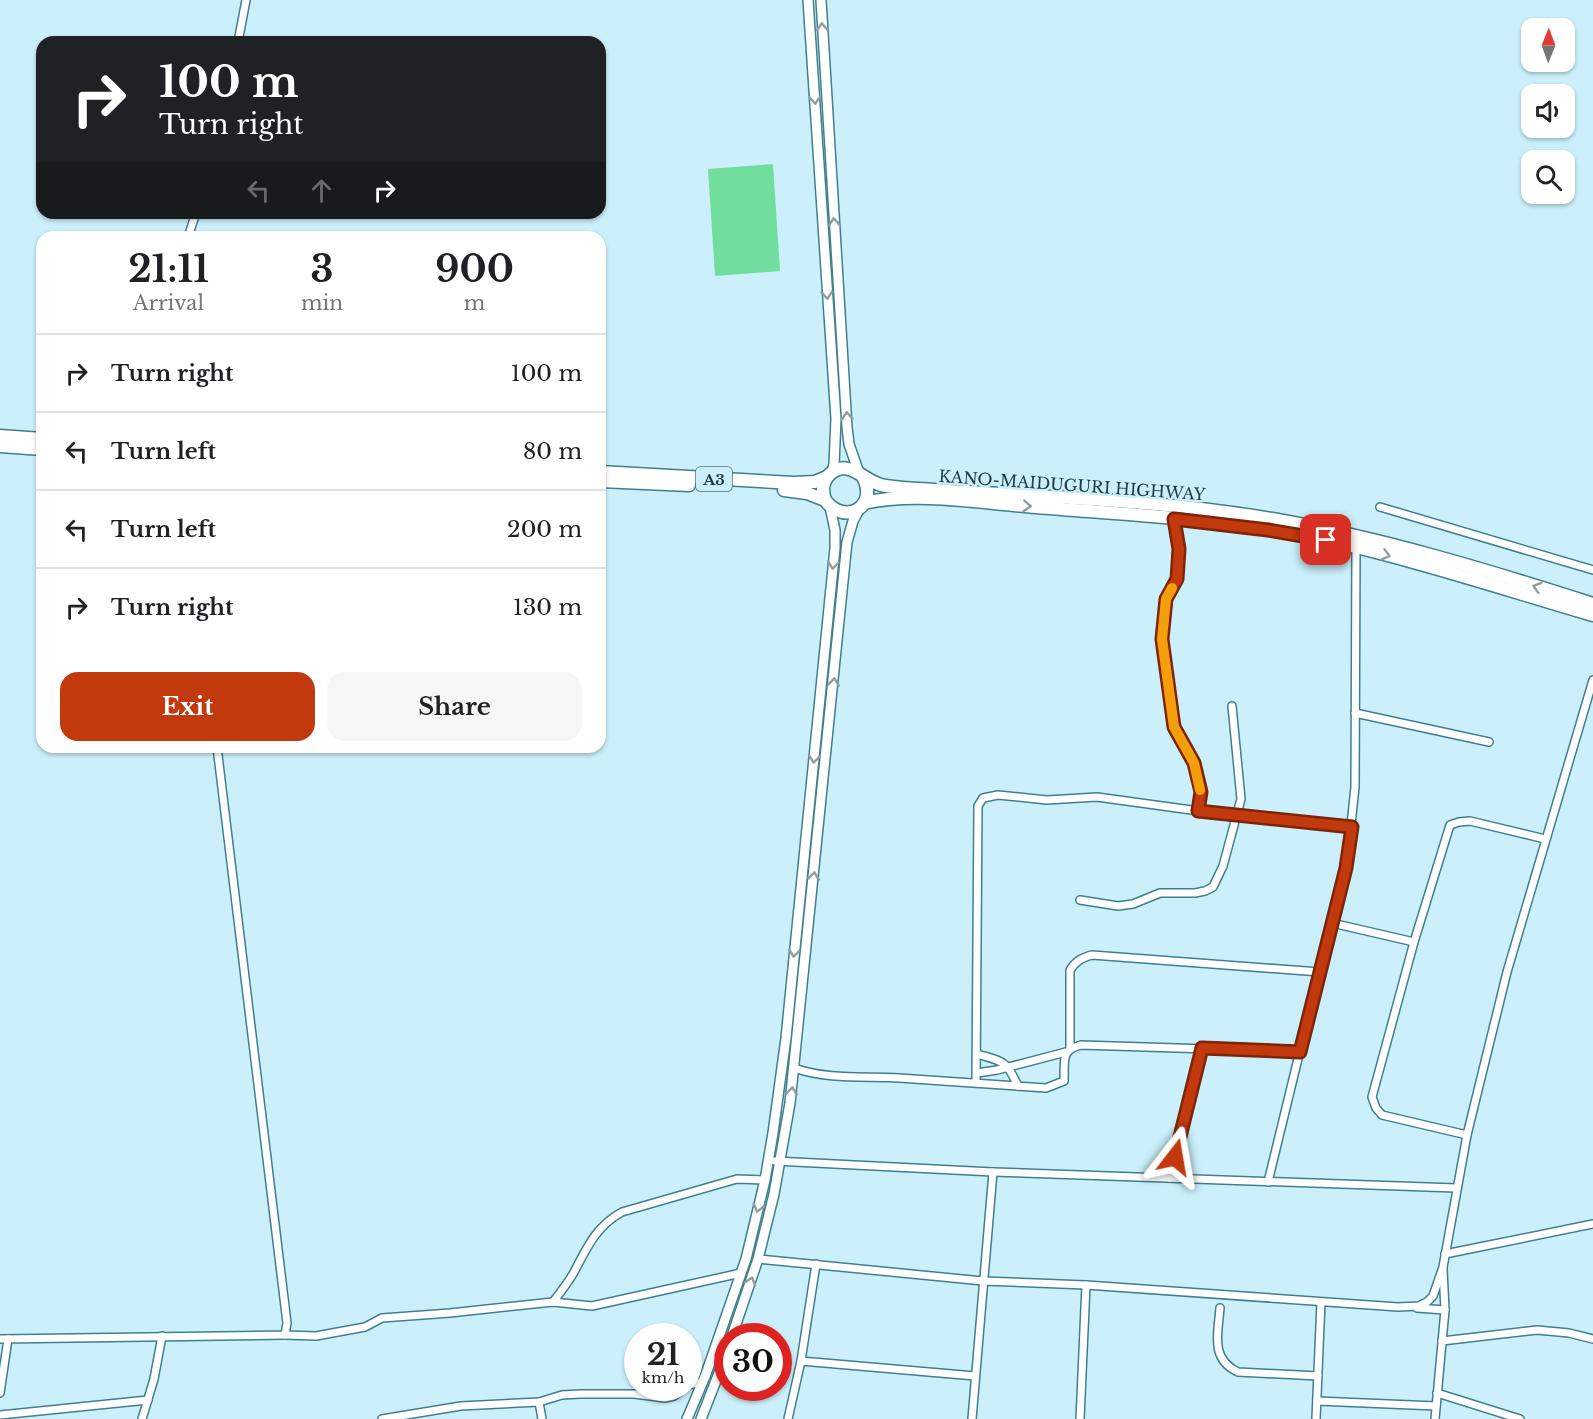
<!DOCTYPE html>
<style>
:root{--surface:#fff;--page:#f6f6f6;--text:#202124;--muted:#757577;--line:#e0e0e0;--accent:#c1390c}
body{margin:0;font-family:"Libre Baskerville",serif;background:var(--page);color:var(--text);height:100vh;display:flex;flex-direction:column;font-size:22px;white-space:nowrap}
*{box-sizing:border-box;margin:0}
p{font-size:20px;color:var(--muted)}
.icon{flex:none;width:33px;height:33px;fill:none;stroke:currentColor;stroke-width:2;stroke-linecap:round;stroke-linejoin:round}
.map{position:relative;flex:1;overflow:hidden}
.side{position:absolute;left:36px;top:231px;width:570px;height:522px;display:flex;flex-direction:column;background:var(--surface);border-radius:18px;box-shadow:0 2px 4px #0004}
.side>*{flex:none}
.hud{position:absolute;left:36px;top:36px;width:570px;height:183px;border-radius:18px;box-shadow:0 2px 4px #0004;background:#202124;color:#fff;overflow:hidden}
.needle{width:39px;rotate:1deg}
.controls{position:absolute;left:1521px;top:18px;display:grid;gap:12px}
.controls a{display:grid;place-items:center;width:54px;height:54px;border-radius:12px;background:var(--surface);box-shadow:0 2px 4px #0004;font-size:30px}
.speed{position:absolute;left:624px;top:1323px;display:flex;gap:12px;font-size:30px;font-weight:700;text-align:center}
.speed>*{display:grid;place-content:center;width:78px;height:78px;border-radius:50%;background:var(--surface);box-shadow:0 2px 4px #0004;line-height:1}
.speed small{font-size:15px;font-weight:400}
.speed .limit{border:9px solid #d22;background:#fff;color:#111}
.pin{position:absolute;display:grid;place-items:center;width:51px;height:51px;color:#fff;margin:-26px;border-radius:12px;box-shadow:0 3px 9px #0006}
.me{position:absolute;width:66px;margin:-33px;rotate:14deg;stroke-linejoin:round;filter:drop-shadow(0 0 4px #0008)}
.turn{display:flex;align-items:center;gap:21px;height:126px;padding:0 24px;font-size:27px}
.turn .icon{width:78px;height:78px;stroke-width:2.5}
.turn b{display:block;font-size:42px;line-height:51px}
.lanes{display:flex;align-items:center;height:57px;padding:0 24px;background:#0003;justify-content:center;gap:30px;direction:ltr}
.lanes .off{opacity:.35}
.eta{display:flex;justify-content:space-evenly;align-items:center;height:102px;text-align:center}
.eta b{font-size:36px;font-weight:700;line-height:42px}
.button{display:flex;gap:12px;margin-top:auto;padding:12px 24px}
.button a{flex:1;height:69px;border-radius:18px;background:var(--accent);color:#fff;font-size:24px;font-weight:700;line-height:69px;text-align:center}
.button a+a{background:var(--page);color:var(--text)}
ul{padding:0;list-style:none}
li{display:flex;align-items:center;gap:18px;height:78px;padding:0 24px;border-top:2px solid var(--line)}
li div{flex:1}
li b{display:block;font-size:22px}
li em{font-style:normal}
.map>svg:first-child{display:block}
.green{fill:#71de9e}
.lines{fill:none;stroke-linecap:round;stroke-linejoin:round}
.street-casing{stroke:#407f8e;stroke-width:10}
.secondary-casing{stroke:#407f8e;stroke-width:12}
.highway-casing{stroke:#407f8e;stroke-width:15}
.street{stroke:#fff;stroke-width:7}
.secondary{stroke:#fff;stroke-width:9}
.highway{stroke:#fff;stroke-width:12}
.oneway{stroke:#909da0}
.route-casing{stroke:#7d2508;stroke-width:15}
.route{stroke:#c1390c;stroke-width:10}
.slow{stroke:#f59e0b;stroke-width:10}
.labels{text-anchor:middle;dominant-baseline:central;stroke-width:5;stroke-linejoin:round;paint-order:stroke}
.shield{fill:#cbf0fb;stroke:#54717a;stroke-width:1.5}
.shield-label{font-size:15px;font-weight:bold;fill:#213b42}
.street-label{font-size:16px;fill:#213b42;stroke:#cbf0fb}
</style>
<div class="map">
<svg width="1593" height="1419" viewBox="0 0 1593 1419">
<rect width="100%" height="100%" fill="#cbf0fb"/>
<polygon class="green" points="773,164 780,271 715,276 708,169"/>
<g class="lines">
<defs>
<g id="street">
<polyline points="238,42 246,0"/>
<polyline points="188,237 196,213"/>
<polyline points="1380,507 1593,570"/>
<polyline points="1174,519 1179,550 1177,579 1166,599 1162,639 1174,727 1194,763 1201,792 1198,811"/>
<polyline points="1355,713 1489,742"/>
<polyline points="1080,900 1118,906 1133,904 1160,893 1195,893 1205,891 1213,887 1223,866 1241,799 1232,706"/>
<polyline points="1332,923 1414,942"/>
<path d="M 1070,1048 L 1070,970 C 1076,961 1081,958 1092,955 L 1320,972"/>
<path d="M 977,1054 C 1004,1062 1006,1060 1018,1086"/>
<path d="M 794,1068 C 829,1080 863,1076 899,1078 C 948,1081 997,1085 1046,1088 L 1064,1081 C 1065,1062 1060,1050 1081,1045 L 1300,1052"/>
<polyline points="977,1073 997,1070 1066,1052"/>
<polyline points="976,1082 978,806 983,798 998,795 1047,800 1097,797 1235,816 1352,827"/>
<polyline points="1467,1135 1382,1115 1376,1108 1372,1097 1414,942 1450,825 1459,822 1470,821 1545,839"/>
<polyline points="775,1161 993,1172 1456,1188"/>
<polyline points="1170,1178 1202,1049"/>
<polyline points="1268,1182 1348,853 1355,787 1356,548"/>
<polyline points="1445,1254 1593,1224"/>
<polyline points="758,1259 983,1281 1086,1285 1398,1307 1419,1306 1427,1302 1433,1296 1443,1267 1467,1135 1507,972 1593,680"/>
<path d="M 553,1302 C 560,1293 567,1284 573,1274 C 587,1248 595,1227 622,1212 L 737,1179 L 765,1180"/>
<path d="M 1220,1308 C 1218,1334 1210,1359 1238,1372 L 1318,1376"/>
<polyline points="1417,1308 1445,1310"/>
<polyline points="285,1335 316,1336 365,1327 382,1318 450,1313 553,1302 592,1306 741,1273"/>
<polyline points="0,1339 285,1335 287,1323 217,747"/>
<polyline points="1442,1341 1537,1330 1569,1333 1593,1339"/>
<polyline points="801,1361 975,1376"/>
<polyline points="688,1385 703,1382"/>
<polyline points="0,1393 8,1339"/>
<polyline points="1437,1393 1520,1419"/>
<polyline points="1317,1401 1436,1406"/>
<polyline points="539,1402 542,1419"/>
<polyline points="0,1415 148,1400"/>
<polyline points="142,1419 154,1379 162,1336"/>
<polyline points="382,1419 461,1406 539,1402 562,1395 580,1394 634,1394 665,1398 674,1396 684,1388"/>
<polyline points="788,1419 801,1361 816,1264"/>
<polyline points="972,1419 993,1172"/>
<polyline points="1080,1419 1086,1285"/>
<polyline points="1316,1419 1321,1302"/>
<polyline points="1435,1419 1445,1310 1443,1269"/>
</g>
<g id="secondary">
<polyline points="808,0 836,419 834,464 832,472"/>
<polyline points="821,0 847,427 849,444 859,473"/>
<polyline points="732,1336 758,1259 774,1194 790,1103 847,542 853,521 860,508"/>
<polyline points="687,1419 706,1374 746,1259 765,1180 773,1133 786,1038 835,548 835,530 830,507"/>
<polyline points="701,1419 728,1350"/>
</g>
<g id="highway">
<polyline points="0,436 42,439"/>
<polyline points="0,446 42,449"/>
<polyline points="600,472 794,483 815,482 827,477"/>
<path d="M 863,477 C 879,506 845,527 825,500 C 822,491 822,481 830,474 C 848,458 863,480 881,485 C 888,487 896,487 904,488 C 1027,497 1150,498 1272,519 C 1381,538 1487,570 1593,604"/>
<polyline points="600,481 689,485"/>
<polyline points="784,490 807,493 825,500"/>
<path d="M 864,503 C 916,491 983,503 1036,507 C 1133,515 1231,519 1326,540 C 1416,560 1504,589 1593,615"/>
</g>
</defs>
<use href="#street" class="street-casing"/>
<use href="#secondary" class="secondary-casing"/>
<use href="#highway" class="highway-casing"/>
<use href="#street" class="street"/>
<use href="#secondary" class="secondary"/>
<use href="#highway" class="highway"/>
</g>
<defs><path id="oneway-chevron" d="M-2-3.5L2.5 0L-2 3.5" fill="none" stroke-width="1.6" stroke-linecap="round" stroke-linejoin="round" transform="scale(1.5)"/></defs>
<g class="oneway">
<use href="#oneway-chevron" transform="translate(822 27) rotate(-93)"/>
<use href="#oneway-chevron" transform="translate(815 100) rotate(86)"/>
<use href="#oneway-chevron" transform="translate(834 222) rotate(-94)"/>
<use href="#oneway-chevron" transform="translate(827 295) rotate(86)"/>
<use href="#oneway-chevron" transform="translate(847 416) rotate(-94)"/>
<use href="#oneway-chevron" transform="translate(1027 506) rotate(4)"/>
<use href="#oneway-chevron" transform="translate(1386 555) rotate(14)"/>
<use href="#oneway-chevron" transform="translate(833 565) rotate(96)"/>
<use href="#oneway-chevron" transform="translate(1537 587) rotate(-164)"/>
<use href="#oneway-chevron" transform="translate(834 682) rotate(-84)"/>
<use href="#oneway-chevron" transform="translate(814 759) rotate(96)"/>
<use href="#oneway-chevron" transform="translate(814 876) rotate(-84)"/>
<use href="#oneway-chevron" transform="translate(794 953) rotate(96)"/>
<use href="#oneway-chevron" transform="translate(792 1091) rotate(-84)"/>
<use href="#oneway-chevron" transform="translate(758 1208) rotate(104)"/>
<use href="#oneway-chevron" transform="translate(751 1281) rotate(-72)"/>
</g>
<g class="lines">
<defs>
<polyline id="route" points="1175,1157 1202,1048 1300,1052 1346,868 1352,827 1198,811 1201,792 1194,763 1174,727 1162,639 1166,599 1177,579 1179,549 1174,519 1268,530 1326,540"/>
</defs>
<use href="#route" class="route-casing"/>
<use href="#route" class="route"/>
<polyline class="slow" points="1172,588 1166,599 1162,639 1174,727 1194,763 1200,790"/>
</g>
<g class="labels">
<rect class="shield" x="696" y="467" width="36" height="24" rx="4.5"/>
<g class="shield-label">
<text x="714" y="479">A3</text>
</g>
<g class="street-label">
<text transform="translate(1072 485) rotate(4)">KANO-MAIDUGURI HIGHWAY</text>
</g>
</g>
</svg>
<div class="controls">
<a><svg class="needle" viewBox="-14 -14 28 28"><path d="M0-13l5 13h-10z" fill="#e53935"/><path d="M0 13l5-13h-10z" fill="#757577"/></svg></a>
<a><svg class="icon" aria-label="sound" viewBox="0 0 24 24"><path d="M4 9h4l5-4v14l-5-4H4zM17 9q2 3 0 6"/></svg></a>
<a><svg class="icon" aria-label="search" viewBox="0 0 24 24"><circle cx="10" cy="10" r="6"/><path d="M15 15l6 6"/></svg></a>
</div>
<div class="speed"><div>21<small>km/h</small></div><div class="limit">30</div></div>
<div class="pin" style="left:1326px;top:540px;background:#d93025"><svg class="icon" aria-label="arrive" viewBox="0 0 24 24"><path d="M6 21V4h12l-3 4 3 4H6"/></svg></div>
<svg class="me" style="left:1175px;top:1157px" viewBox="-20 -20 40 40"><path d="M0-17L14 15 0 8-14 15z" fill="#c1390c" stroke="#fff" stroke-width="4"/></svg>
<div class="hud">
<div class="turn"><svg class="icon" aria-label="right" viewBox="0 0 24 24"><path d="M7 20v-9h11M14 6l5 5-5 5"/></svg><div><b>100 m</b>Turn right</div></div>
<div class="lanes"><svg class="icon off" aria-label="left" viewBox="0 0 24 24"><path d="M17 20v-9H6M10 6l-5 5 5 5"/></svg><svg class="icon off" aria-label="ahead" viewBox="0 0 24 24"><path d="M12 20V5M6 11l6-6 6 6"/></svg><svg class="icon" aria-label="right" viewBox="0 0 24 24"><path d="M7 20v-9h11M14 6l5 5-5 5"/></svg></div>
</div>
<section class="side">
<div class="eta">
<div><b>21:11</b><p>Arrival</p></div>
<div><b>3</b><p>min</p></div>
<div><b>900</b><p>m</p></div>
</div>
<ul>
<li><svg class="icon" aria-label="right" viewBox="0 0 24 24"><path d="M7 20v-9h11M14 6l5 5-5 5"/></svg><div><b>Turn right</b></div><em>100 m</em></li>
<li><svg class="icon" aria-label="left" viewBox="0 0 24 24"><path d="M17 20v-9H6M10 6l-5 5 5 5"/></svg><div><b>Turn left</b></div><em>80 m</em></li>
<li><svg class="icon" aria-label="left" viewBox="0 0 24 24"><path d="M17 20v-9H6M10 6l-5 5 5 5"/></svg><div><b>Turn left</b></div><em>200 m</em></li>
<li><svg class="icon" aria-label="right" viewBox="0 0 24 24"><path d="M7 20v-9h11M14 6l5 5-5 5"/></svg><div><b>Turn right</b></div><em>130 m</em></li>
</ul>
<div class="button"><a>Exit</a><a>Share</a></div>
</section>
</div>
